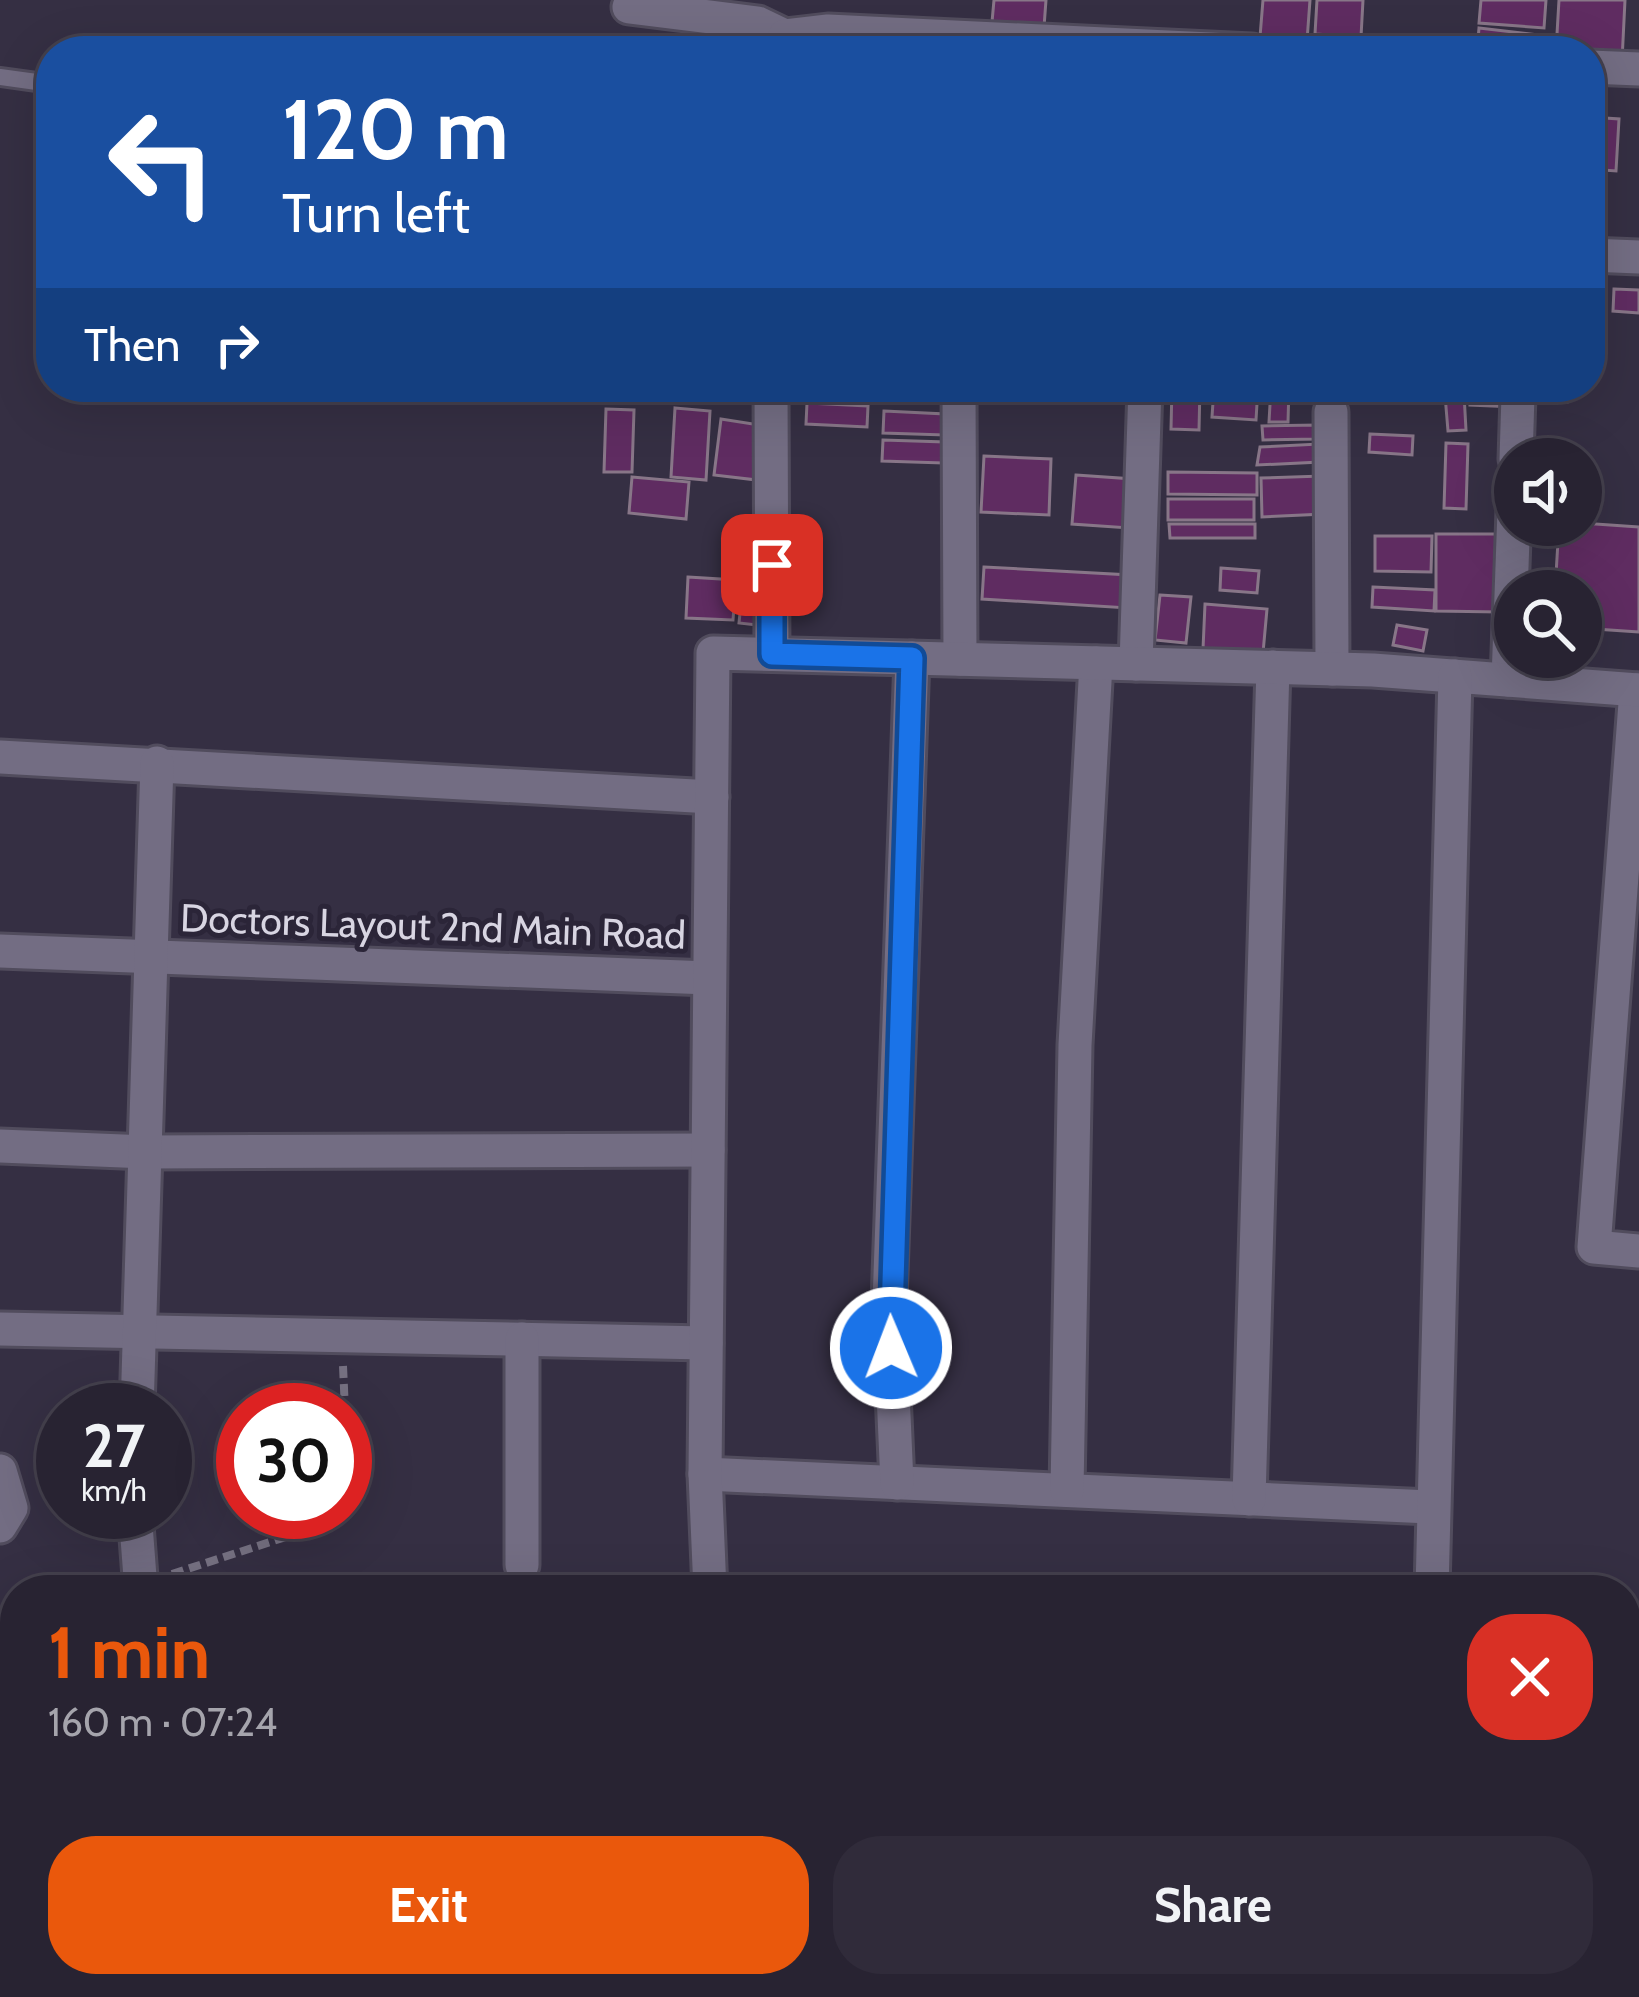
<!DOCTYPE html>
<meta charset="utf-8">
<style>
:root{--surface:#282332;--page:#302b3a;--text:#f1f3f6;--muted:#a5a4ac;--line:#44404d;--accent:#ea580c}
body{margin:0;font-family:Cabin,sans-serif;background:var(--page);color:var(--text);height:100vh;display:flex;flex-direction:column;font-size:45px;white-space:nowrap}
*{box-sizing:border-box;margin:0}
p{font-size:39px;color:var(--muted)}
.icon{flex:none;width:66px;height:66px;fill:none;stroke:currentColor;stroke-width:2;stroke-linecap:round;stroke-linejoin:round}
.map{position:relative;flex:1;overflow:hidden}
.sheet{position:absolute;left:0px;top:1575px;width:1641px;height:423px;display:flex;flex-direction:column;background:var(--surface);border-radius:48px 48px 0 0;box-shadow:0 12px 48px #0002,0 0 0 3px var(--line)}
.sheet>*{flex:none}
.top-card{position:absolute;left:36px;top:36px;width:1569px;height:366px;border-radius:48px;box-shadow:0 12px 48px #0002,0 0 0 3px var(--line);background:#1a4fa0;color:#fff;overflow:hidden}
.controls{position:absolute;left:1494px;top:438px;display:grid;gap:24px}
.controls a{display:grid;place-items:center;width:108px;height:108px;border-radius:50%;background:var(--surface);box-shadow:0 12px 48px #0002,0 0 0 3px var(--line);font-size:60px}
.speed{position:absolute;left:36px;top:1383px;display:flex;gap:24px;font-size:60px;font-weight:700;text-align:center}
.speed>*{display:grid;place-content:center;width:156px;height:156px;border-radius:50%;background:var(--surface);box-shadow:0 12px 48px #0002,0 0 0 3px var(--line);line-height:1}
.speed small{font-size:30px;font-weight:400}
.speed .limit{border:18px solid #d22;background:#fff;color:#111}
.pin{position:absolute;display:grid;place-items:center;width:102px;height:102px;color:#fff;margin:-51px;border-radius:24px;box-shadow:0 6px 18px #0006}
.me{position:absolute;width:132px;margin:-66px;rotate:359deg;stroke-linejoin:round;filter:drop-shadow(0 0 9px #0008)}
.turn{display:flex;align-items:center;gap:42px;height:252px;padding:0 48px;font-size:54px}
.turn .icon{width:156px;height:156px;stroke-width:2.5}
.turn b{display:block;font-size:84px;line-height:102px}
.then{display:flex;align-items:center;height:114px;padding:0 48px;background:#0003;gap:24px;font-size:45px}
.round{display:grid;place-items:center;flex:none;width:126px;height:126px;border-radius:48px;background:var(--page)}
.head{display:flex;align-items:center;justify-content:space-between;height:204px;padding:0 48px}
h1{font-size:72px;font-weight:700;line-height:90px;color:var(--accent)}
.primary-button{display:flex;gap:24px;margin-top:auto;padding:24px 48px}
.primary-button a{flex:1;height:138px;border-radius:48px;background:var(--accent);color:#fff;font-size:48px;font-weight:700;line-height:138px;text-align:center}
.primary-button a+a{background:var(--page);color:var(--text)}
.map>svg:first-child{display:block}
.building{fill:#5f2c61;stroke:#887688;stroke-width:3}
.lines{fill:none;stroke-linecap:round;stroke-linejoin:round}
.lane-casing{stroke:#514c5d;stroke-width:22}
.street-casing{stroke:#514c5d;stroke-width:39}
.path{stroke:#767182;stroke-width:8;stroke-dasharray:12 6;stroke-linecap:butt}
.lane{stroke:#736d83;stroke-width:16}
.street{stroke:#736d83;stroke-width:33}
.route-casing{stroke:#114b97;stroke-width:30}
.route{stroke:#1a73e8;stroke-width:21}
.labels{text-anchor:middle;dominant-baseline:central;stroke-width:10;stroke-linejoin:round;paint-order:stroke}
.street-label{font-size:39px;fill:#d8d5e2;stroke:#2b2538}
</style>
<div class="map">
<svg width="1639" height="1997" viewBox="0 0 1639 1997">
<rect width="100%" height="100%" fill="#352f43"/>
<g class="building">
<polygon points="994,0 1046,0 1044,27 992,22"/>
<polygon points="1263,0 1310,0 1307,41 1260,37"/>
<polygon points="1317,0 1363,0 1361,37 1315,34"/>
<polygon points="1481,0 1546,0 1544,28 1479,23"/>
<polygon points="1559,0 1625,0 1622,61 1590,51 1556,51"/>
<polygon points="1479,28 1539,35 1537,51 1477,51"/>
<polygon points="1590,117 1619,119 1616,171 1590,169"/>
<polygon points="1614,289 1639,290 1639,313 1613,311"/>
<polygon points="888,387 936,387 935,403 887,400"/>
<polygon points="987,387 1053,387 1052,403 987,401"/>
<polygon points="1065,387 1123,387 1122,402 1064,399"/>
<polygon points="1172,387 1200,387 1199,430 1171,429"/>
<polygon points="1214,387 1258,387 1256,420 1212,417"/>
<polygon points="1271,387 1289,387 1288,422 1269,422"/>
<polygon points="1471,387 1514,387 1514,407 1470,405"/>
<polygon points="1525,387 1568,387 1567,402 1524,400"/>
<polygon points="1464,394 1466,430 1448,431 1445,395"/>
<polygon points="807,403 868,406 867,427 806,424"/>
<polygon points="675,408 710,411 706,480 671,477"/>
<polygon points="606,409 634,410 632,472 604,472"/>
<polygon points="884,411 945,414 945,435 883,433"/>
<polygon points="721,419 766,426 765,481 714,475"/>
<polygon points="1318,425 1318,439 1263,440 1262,426"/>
<polygon points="1370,434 1413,436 1412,455 1369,452"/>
<polygon points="883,440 945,442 943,463 882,461"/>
<polygon points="1446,443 1468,444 1466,509 1444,508"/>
<polygon points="1319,444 1320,462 1257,465 1260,447"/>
<polygon points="984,456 1051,459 1049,515 981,512"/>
<polygon points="1168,472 1257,473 1257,495 1168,494"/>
<polygon points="1076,475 1133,479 1129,528 1072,524"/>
<polygon points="1322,476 1324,514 1262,517 1261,478"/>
<polygon points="632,477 689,482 686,519 629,513"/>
<rect x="1168" y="499" width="86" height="21"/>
<polygon points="1581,523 1639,527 1639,632 1581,628 1581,591 1555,591 1559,525"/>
<polygon points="1169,524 1255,524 1255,538 1170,538"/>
<polygon points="1436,534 1500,534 1499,612 1436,611"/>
<polygon points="729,535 757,536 755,573 727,571"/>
<polygon points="1375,536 1432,536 1431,572 1375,571"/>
<polygon points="984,567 1130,575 1128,608 982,599"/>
<polygon points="1221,568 1259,571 1257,593 1220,590"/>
<polygon points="688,577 736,580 733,620 686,618"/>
<polygon points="743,583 767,587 767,626 739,623"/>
<polygon points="1373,587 1435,590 1434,611 1372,607"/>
<polygon points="1160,595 1191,597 1186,643 1155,640"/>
<polygon points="1205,604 1267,609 1263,653 1203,649"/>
<polygon points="1397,625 1427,630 1423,651 1393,645"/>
</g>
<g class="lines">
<defs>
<polyline id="lane" points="0,77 51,84"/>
<g id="street">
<polyline points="629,7 758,23 785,36"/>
<polyline points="778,51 785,36 828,31 1252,51"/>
<polyline points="1590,67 1639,69"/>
<polyline points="1590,255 1639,257"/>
<polyline points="771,387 772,654"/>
<polyline points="959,387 960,659"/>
<polyline points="1331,412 1332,669"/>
<polyline points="1516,459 1518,395"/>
<polyline points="1136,664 1145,387"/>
<polyline points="1508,680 1515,482"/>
<polyline points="1636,690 1594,1247 1639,1251"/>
<polyline points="0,757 712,797"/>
<polyline points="0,951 709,978"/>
<polyline points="0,1146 147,1152 708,1150"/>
<polyline points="0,1329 706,1343"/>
<polyline points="137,1410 157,763"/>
<polyline points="0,1471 11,1508 0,1526"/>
<polyline points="705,1474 1430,1507"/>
<polyline points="897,1483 889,1303 912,658"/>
<polyline points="1067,1490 1075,1045 1096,663"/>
<polyline points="1249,1499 1273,667"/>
<polyline points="135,1512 141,1590"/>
<polyline points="522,1565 522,1339"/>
<polyline points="710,1590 705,1474 713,653 1373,670 1639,690"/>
<polyline points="1432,1590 1455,676"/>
<polyline points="1626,1679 1639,1679"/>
<polyline points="1626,1764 1639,1956"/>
<polyline points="0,1828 15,1913"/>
<polyline points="0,1966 15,1961"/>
<polyline points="28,1983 30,1997"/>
<polyline points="204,1983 208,1997"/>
<polyline points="548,1983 549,1997"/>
<polyline points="732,1983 733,1997"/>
<polyline points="918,1983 919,1997"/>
<polyline points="1092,1983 1093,1997"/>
<polyline points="1281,1983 1282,1997"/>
<polyline points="1456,1983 1457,1997"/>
</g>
</defs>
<use href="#lane" class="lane-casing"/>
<use href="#street" class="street-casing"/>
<g class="path">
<polyline points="343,1366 345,1410"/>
<polyline points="345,1426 345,1432"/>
<polyline points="172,1574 304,1531 324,1512"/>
</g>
<use href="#lane" class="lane"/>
<use href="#street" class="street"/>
</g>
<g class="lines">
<defs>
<polyline id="route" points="772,565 772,654 912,658 891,1348"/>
</defs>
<use href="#route" class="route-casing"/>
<use href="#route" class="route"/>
</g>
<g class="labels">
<g class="street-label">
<text transform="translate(433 926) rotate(2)">Doctors Layout 2nd Main Road</text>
</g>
</g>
</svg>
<div class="controls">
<a><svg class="icon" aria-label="sound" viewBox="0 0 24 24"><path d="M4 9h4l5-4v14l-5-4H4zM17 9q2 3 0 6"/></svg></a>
<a><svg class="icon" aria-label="search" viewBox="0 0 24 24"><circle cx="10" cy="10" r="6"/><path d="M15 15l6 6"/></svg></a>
</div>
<div class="speed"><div>27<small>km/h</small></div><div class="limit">30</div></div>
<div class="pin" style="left:772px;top:565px;background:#d93025"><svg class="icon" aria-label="arrive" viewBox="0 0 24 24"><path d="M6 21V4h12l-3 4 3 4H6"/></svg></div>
<svg class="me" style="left:891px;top:1348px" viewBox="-20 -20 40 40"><circle r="17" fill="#1a73e8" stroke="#fff" stroke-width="3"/><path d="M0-11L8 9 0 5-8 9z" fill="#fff"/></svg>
<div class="top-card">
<div class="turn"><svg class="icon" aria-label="left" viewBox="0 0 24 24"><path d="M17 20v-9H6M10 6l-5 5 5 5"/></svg><div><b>120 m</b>Turn left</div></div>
<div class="then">Then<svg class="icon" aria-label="right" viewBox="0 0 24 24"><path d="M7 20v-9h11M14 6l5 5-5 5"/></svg></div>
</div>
<section class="sheet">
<div class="head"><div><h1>1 min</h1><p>160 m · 07:24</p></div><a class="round" style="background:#d93025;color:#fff"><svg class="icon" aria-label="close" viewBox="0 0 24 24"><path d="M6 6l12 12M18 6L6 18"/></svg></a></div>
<div class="primary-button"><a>Exit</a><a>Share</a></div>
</section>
</div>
